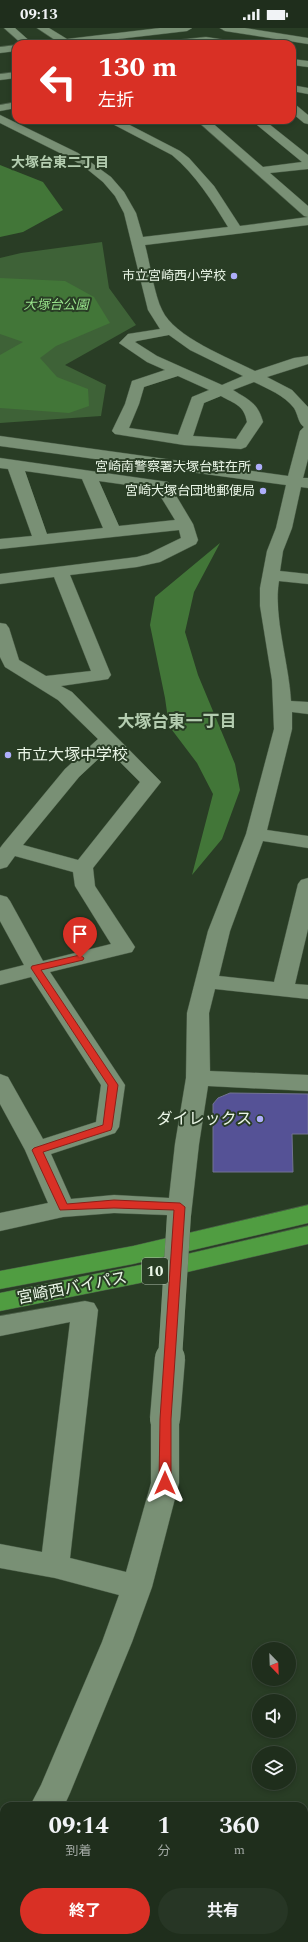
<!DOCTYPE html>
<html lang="ja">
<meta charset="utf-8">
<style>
:root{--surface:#1f2e1c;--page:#273625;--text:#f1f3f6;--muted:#a1a8a3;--line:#3c4a3b;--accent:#d93025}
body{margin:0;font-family:Spectral,"Noto Sans JP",serif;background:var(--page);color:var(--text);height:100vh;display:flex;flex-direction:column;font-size:15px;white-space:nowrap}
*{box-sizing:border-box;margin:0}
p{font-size:13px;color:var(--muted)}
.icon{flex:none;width:22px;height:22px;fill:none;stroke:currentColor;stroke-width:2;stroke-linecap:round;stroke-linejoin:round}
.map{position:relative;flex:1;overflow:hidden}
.sheet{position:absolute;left:0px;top:1774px;width:308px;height:140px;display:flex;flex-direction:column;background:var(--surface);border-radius:12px 12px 0 0;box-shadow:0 2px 6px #0003,0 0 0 1px var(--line)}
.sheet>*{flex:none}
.guide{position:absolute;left:12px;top:12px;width:284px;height:84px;border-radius:12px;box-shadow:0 2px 6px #0003,0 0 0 1px var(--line);background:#d93025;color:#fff;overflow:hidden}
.needle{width:26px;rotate:157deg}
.buttons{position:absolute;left:252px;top:1614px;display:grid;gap:8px}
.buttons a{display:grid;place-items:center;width:44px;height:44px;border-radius:50%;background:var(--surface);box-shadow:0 2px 6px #0003,0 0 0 1px var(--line);font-size:20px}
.pin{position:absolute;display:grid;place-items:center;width:34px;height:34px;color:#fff;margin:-41px -17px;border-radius:50% 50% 50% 0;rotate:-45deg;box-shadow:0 0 4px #0007}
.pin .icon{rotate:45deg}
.me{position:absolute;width:44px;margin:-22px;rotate:0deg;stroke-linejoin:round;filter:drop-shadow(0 0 3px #0008)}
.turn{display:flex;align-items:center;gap:14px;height:84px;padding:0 20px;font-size:18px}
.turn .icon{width:52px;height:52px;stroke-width:2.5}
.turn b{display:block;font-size:28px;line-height:34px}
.eta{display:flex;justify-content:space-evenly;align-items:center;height:68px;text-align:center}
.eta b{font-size:24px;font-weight:700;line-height:28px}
.action{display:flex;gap:8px;margin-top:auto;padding:8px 20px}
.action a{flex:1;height:46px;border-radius:24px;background:var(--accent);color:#fff;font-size:16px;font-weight:700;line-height:46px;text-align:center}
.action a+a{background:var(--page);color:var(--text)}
.status{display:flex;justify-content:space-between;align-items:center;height:28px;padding:0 20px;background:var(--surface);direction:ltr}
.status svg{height:11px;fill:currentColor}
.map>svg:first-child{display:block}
.green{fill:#3e6237}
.forest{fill:#427638}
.building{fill:#555296;stroke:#727392}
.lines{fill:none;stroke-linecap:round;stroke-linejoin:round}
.minor-casing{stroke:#495b46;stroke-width:1}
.highway-casing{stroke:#495b46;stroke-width:1}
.minor{fill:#799075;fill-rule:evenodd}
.highway{fill:#509d41;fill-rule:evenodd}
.minor-bridge-far1-casing{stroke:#495b46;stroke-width:24;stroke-linecap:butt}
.minor-bridge-casing{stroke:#495b46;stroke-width:31;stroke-linecap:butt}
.minor-bridge-far1{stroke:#799075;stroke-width:24}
.minor-bridge{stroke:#799075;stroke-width:30}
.route{fill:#d93025;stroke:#8d1f18}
.poi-dot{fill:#aeaefb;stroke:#293d25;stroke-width:1.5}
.labels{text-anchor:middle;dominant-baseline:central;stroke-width:4;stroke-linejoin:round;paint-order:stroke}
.far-poi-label{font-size:13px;fill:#eaf6e7;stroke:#293d25;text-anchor:end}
.far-park-label{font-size:13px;font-style:italic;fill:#99e38c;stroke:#293d25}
.far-neighbourhood-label{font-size:14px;font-weight:bold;fill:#b4cdb0;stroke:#293d25}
.shield{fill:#293d25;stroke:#b0bead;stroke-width:1}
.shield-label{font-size:15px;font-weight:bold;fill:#eaf6e7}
.poi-label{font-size:16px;fill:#eaf6e7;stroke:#293d25;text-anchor:start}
.street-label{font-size:16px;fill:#eaf6e7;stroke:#293d25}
.neighbourhood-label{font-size:17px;font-weight:bold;fill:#b4cdb0;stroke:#293d25}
</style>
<div class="status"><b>09:13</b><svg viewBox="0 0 49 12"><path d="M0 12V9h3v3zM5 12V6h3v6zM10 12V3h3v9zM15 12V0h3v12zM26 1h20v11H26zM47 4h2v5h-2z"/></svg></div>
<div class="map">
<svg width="308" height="1914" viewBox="0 0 308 1914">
<rect width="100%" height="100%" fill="#293d25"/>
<polygon class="green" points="102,214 109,260 136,297 65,337 106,357 101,388 0,395 0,230 21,225"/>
<g class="forest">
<polygon points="0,137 43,154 63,182 23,204 0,209"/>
<polygon points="0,250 65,253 94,269 110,295 56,318 40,330 57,349 88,361 89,378 69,385 0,380 0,327 23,314 0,306"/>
<polygon points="220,515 194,564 185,604 198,647 235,736 240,762 222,811 192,847 213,766 197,735 169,698 165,670 150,597 155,569"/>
</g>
<polygon class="building" points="230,1065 308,1066 308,1106 292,1106 293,1144 213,1144 213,1076 218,1070"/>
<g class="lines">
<defs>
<g id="minor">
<polygon points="4,0 15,0 33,16 22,16"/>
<polygon points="37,0 49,0 67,11 160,0 192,0 187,3 75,16 61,16"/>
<polygon points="220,0 245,0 308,10 308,16 225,3"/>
<polygon points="206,9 233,13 238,16 163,16 168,13"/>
<polygon points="16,17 16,23 0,25 0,19"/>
<polygon points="292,31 308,33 308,39 292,37"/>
<polygon points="16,44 16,50 0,52 0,46"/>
<polygon points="292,57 308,60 308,66 292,63"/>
<polygon points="16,74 16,80 0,83 0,77"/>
<polygon points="292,76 296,77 308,87 308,96 304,95 292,85"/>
<path d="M 0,87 L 78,125 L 111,149 L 124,164 L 136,185 L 143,209 L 228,199 C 212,173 196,147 172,127 L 105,92 L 120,92 L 180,123 L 189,130 L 214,158 L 240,198 L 308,189 L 308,197 L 145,217 C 150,235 154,266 162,282 C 174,309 229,330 255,343 L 294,330 L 308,328 L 308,336 L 267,349 L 292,362 L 308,379 L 308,431 L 303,450 L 308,450 L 308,460 L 301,459 L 292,500 L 283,523 L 280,543 L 308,546 L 308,556 L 279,553 C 273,588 289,635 291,673 L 308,674 L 308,686 L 292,684 L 292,701 L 267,802 L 308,808 L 308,820 L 263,813 L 230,903 L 219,948 L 274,954 L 298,856 L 301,852 L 308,850 L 308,901 L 295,956 L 308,957 L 308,971 L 215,961 L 209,985 L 210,1043 L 308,1047 L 308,1063 L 208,1058 L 199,1116 L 191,1187 L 188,1193 L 179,1196 L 170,1193 L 167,1187 L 114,1185 L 63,1189 L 0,1203 L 0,1185 L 48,1175 L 25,1122 L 0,1076 L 0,1046 L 8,1049 L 43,1111 L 96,1094 L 101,1057 L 31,949 L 0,957 L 0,943 L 24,937 L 0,893 L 0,867 L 7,869 L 10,873 L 43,933 L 111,916 L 75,858 L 73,844 L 15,828 L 7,839 L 0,841 L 0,820 L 3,816 L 65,741 L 98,711 L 58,672 L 5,639 L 0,629 L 0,595 L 6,596 L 9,600 L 19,632 L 46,648 L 91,643 L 54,549 L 0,556 L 0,546 L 137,529 L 148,526 L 181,510 L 179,502 L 0,521 L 0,511 L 32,508 L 8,441 L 0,440 L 0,430 L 168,454 L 193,496 L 198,512 L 196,516 L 160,534 L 137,539 L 70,547 L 111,647 L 108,651 L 102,652 L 61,658 L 72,664 L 161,754 L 93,840 L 95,858 L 135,919 L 132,924 L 50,944 L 125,1057 L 119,1099 L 115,1105 L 51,1126 L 71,1171 L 114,1167 L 169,1170 L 175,1116 L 186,1050 L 187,985 L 208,903 L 246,806 L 274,701 L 272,652 L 260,578 L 260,560 L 267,523 L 276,500 L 286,457 L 0,418 L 0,408 L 288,448 L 300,403 L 304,399 C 298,395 298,386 294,380 C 284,367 268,361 254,354 L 233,362 C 249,372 258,375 263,394 L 246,419 L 241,421 L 184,417 L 115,406 L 112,403 L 125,376 L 132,353 L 165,342 L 147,334 L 119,315 L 128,306 L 160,301 L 148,282 L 124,185 L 115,168 L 103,154 L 87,141 L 70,130 L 0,95 ZM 169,307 L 190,322 L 243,348 L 222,357 L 157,328 L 135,314 L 137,313 ZM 178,348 L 209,362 L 192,369 L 178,407 L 129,400 L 139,376 L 144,359 ZM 221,368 C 235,376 244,377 247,394 L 236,411 L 193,408 L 204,375 ZM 25,443 L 82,451 L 103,500 L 47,506 ZM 99,453 L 156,461 L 175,492 L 119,498 ZM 108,722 L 140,754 L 78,832 L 23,817 L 79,749 Z"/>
<polygon points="196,92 209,92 263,139 302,134 251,92 264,92 308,127 308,141 270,145 308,178 308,189 304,188"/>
<polygon points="85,1273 94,1275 98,1282 70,1530 126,1544 151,1455 151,1391 155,1384 165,1381 175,1384 179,1391 179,1455 152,1559 132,1614 70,1765 64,1778 30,1778 41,1757 102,1614 119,1567 55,1550 0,1540 0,1516 42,1524 70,1294 0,1308 0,1288"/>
<polygon points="4,1837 4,1873 0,1874 0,1838"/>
</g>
<g id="highway">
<polygon points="308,1177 308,1195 133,1236 0,1261 0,1243 133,1218"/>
<polygon points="308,1198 308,1216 140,1255 0,1283 0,1265 140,1237"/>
</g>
</defs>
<use href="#minor" class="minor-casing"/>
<use href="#highway" class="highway-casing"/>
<use href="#minor" class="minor"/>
<use href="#highway" class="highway"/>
<defs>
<polyline id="minor-bridge-far1" points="170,1331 179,1187"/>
<polyline id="minor-bridge" points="165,1391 170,1330"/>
</defs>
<use href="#minor-bridge-far1" class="minor-bridge-far1-casing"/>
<use href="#minor-bridge" class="minor-bridge-casing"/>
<use href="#minor-bridge-far1" class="minor-bridge-far1"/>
<use href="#minor-bridge" class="minor-bridge"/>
</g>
<polygon class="route" points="80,927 84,930 83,932 41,942 118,1057 112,1099 111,1102 43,1124 67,1176 114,1172 180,1175 185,1179 171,1391 171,1455 169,1458 161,1458 159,1455 160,1391 174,1182 114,1180 60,1182 32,1122 34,1120 103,1097 108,1057 31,940 32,938"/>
<g class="poi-dot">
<circle cx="234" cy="248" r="4"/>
<circle cx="259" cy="439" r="4"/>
<circle cx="263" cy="463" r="4"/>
<circle cx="8" cy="727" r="4"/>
<circle cx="260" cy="1091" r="4"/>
</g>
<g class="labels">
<g class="far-poi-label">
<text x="226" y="248">市立宮崎西小学校</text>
<text x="251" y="439">宮崎南警察署大塚台駐在所</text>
<text x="255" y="463">宮崎大塚台団地郵便局</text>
</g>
<g class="far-park-label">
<text x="56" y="277">大塚台公園</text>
</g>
<g class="far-neighbourhood-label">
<text x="60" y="134">大塚台東二丁目</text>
</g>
<rect class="shield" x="142" y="1230" width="26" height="26" rx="3"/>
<g class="shield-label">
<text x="155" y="1243">10</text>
</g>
<g class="poi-label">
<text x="16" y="727">市立大塚中学校</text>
<text x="252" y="1091" text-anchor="end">ダイレックス</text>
</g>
<g class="street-label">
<text transform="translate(72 1260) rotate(-11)">宮崎西バイパス</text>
</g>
<g class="neighbourhood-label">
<text x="177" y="694">大塚台東一丁目</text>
</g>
</g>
</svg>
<div class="buttons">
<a><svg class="needle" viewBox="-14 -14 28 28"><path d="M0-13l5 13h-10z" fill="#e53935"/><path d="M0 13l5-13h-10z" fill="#a1a8a3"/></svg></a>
<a><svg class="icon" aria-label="sound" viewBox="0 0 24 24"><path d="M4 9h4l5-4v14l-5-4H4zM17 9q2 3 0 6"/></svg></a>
<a><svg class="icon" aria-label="layers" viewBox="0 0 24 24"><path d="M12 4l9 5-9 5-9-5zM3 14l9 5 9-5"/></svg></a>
</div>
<div class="pin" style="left:80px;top:930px;background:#d93025"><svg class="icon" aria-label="arrive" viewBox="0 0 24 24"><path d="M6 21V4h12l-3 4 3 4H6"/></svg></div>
<svg class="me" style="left:165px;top:1455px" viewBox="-20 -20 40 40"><path d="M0-17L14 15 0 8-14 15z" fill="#d93025" stroke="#fff" stroke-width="4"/></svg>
<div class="guide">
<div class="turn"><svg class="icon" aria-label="left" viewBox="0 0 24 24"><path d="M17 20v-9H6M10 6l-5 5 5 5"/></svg><div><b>130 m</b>左折</div></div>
</div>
<section class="sheet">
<div class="eta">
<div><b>09:14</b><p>到着</p></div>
<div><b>1</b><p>分</p></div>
<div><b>360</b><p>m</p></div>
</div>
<div class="action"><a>終了</a><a>共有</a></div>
</section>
</div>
